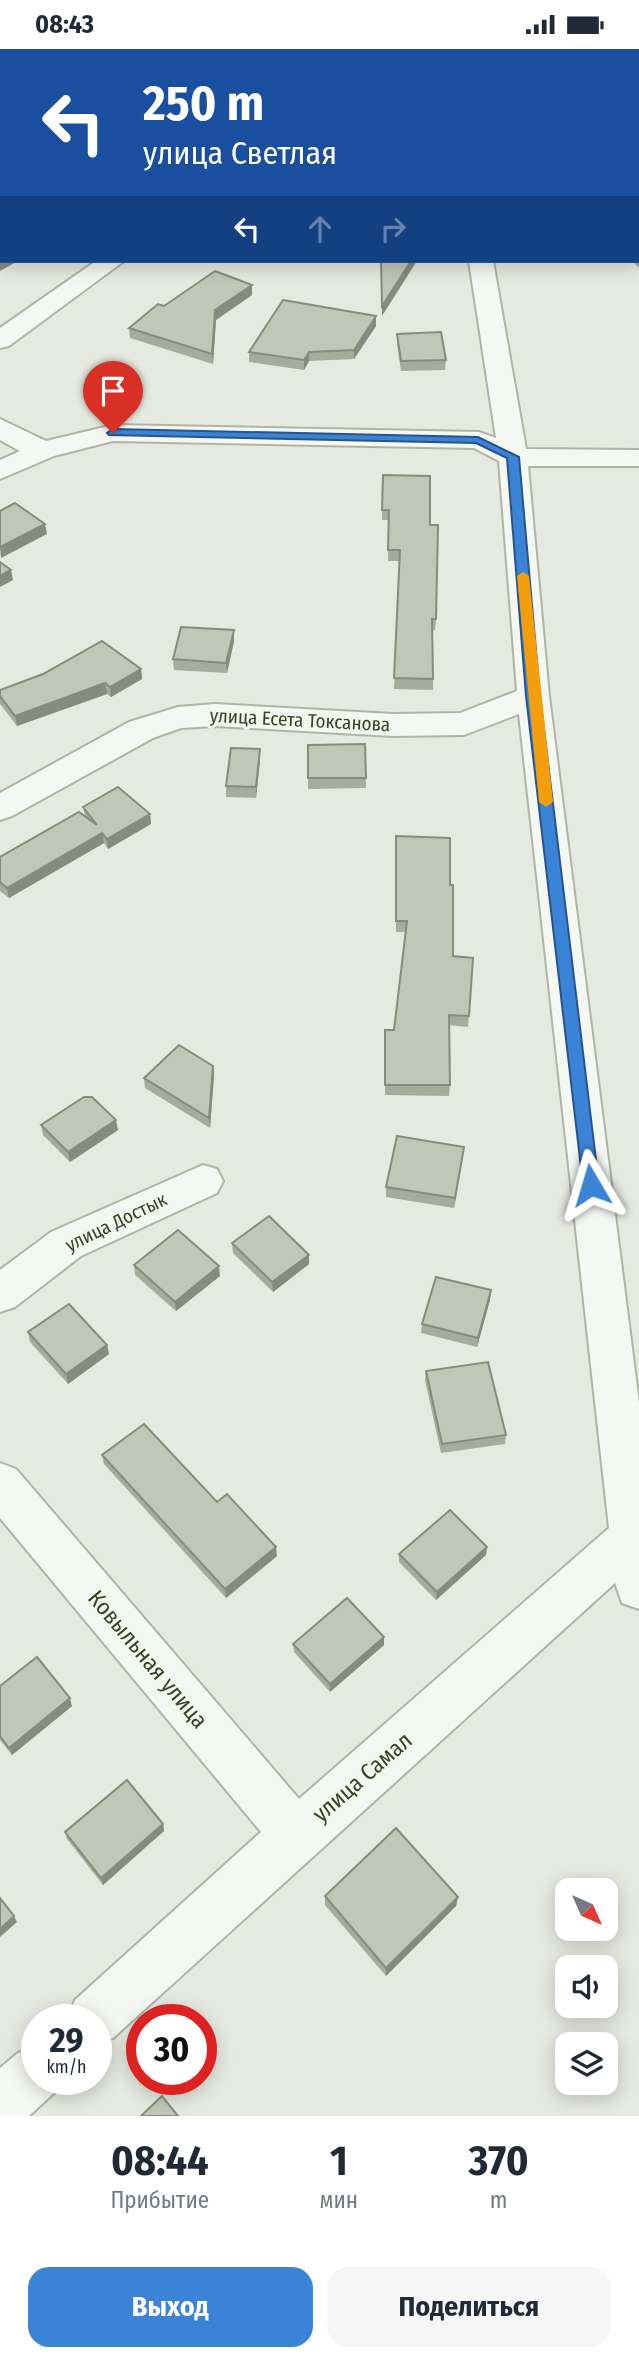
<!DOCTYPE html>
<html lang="ru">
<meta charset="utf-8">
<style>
:root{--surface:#fff;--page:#f6f6f7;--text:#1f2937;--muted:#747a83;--accent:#3b83d7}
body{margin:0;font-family:"Fira Sans Condensed",sans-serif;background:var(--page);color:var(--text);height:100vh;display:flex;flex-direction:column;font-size:26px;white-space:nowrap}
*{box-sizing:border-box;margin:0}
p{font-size:23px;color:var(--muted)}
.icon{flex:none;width:38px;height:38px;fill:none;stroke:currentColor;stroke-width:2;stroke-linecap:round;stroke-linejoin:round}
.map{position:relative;height:2067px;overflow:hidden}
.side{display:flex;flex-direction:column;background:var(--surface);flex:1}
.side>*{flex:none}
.guide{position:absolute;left:0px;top:0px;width:640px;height:214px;box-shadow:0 4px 18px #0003;background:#1a4fa0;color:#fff;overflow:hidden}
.needle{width:46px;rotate:135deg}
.tools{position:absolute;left:555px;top:1829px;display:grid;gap:14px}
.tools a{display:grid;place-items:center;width:63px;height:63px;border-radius:14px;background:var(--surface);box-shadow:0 4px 18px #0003;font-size:35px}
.speed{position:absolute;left:21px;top:1955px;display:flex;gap:14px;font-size:35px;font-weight:700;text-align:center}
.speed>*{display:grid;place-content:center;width:91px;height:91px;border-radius:50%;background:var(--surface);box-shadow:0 4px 18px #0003;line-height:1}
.speed small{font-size:18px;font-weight:400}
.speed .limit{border:10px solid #d22;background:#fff;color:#111}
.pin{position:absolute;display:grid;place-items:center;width:60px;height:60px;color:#fff;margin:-72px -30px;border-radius:50% 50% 50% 0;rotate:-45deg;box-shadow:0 0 7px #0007}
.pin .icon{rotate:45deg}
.me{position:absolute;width:77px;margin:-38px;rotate:353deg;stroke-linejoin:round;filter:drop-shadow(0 0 5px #0008)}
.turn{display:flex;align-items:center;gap:24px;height:147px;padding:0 28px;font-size:32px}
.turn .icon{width:91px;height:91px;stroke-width:2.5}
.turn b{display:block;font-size:49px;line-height:60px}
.lanes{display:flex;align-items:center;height:66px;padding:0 28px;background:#0003;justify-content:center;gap:35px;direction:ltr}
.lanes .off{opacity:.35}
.eta{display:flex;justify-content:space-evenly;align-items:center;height:119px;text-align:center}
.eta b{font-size:42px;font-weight:700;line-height:49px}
.cta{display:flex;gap:14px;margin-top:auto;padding:14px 28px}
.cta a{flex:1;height:80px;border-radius:21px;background:var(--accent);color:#fff;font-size:28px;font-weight:700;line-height:80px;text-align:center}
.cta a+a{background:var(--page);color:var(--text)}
.status{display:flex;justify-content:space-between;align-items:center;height:49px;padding:0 35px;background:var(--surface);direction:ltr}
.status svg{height:19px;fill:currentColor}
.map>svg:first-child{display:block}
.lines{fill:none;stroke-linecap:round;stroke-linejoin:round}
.street-casing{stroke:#afb4a4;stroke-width:4}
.street{fill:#f5f7f2;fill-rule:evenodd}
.wall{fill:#a6ab9d}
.shaded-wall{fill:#878b7f}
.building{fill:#c1c7b6;stroke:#878b7f;stroke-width:2}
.route{fill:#3b83d7;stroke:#26558c;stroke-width:2}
.slow{fill:#f59e0b}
.labels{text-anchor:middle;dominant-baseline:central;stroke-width:6;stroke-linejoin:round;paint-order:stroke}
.street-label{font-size:19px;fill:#394227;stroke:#f4f7ee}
.near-street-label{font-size:23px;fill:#394227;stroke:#f4f7ee}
</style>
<div class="status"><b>08:43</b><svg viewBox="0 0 49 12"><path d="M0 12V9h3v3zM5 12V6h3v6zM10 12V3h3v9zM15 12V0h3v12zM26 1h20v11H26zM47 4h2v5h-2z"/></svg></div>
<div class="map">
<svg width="639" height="2067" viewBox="0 0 639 2067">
<rect width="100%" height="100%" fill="#e6e9df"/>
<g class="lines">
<defs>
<g id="street">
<polygon points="359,0 386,0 387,2 361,2"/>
<polygon points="410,0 432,0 409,2"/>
<polygon points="96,212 124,212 9,297 0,299 0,279"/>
<polygon points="469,212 493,212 526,400 639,401 639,417 528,417 549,647 639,1354 639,1560 622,1554 615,1534 113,1989 96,1996 96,1970 67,1970 75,1951 261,1783 0,1469 0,1414 16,1420 299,1750 609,1479 519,665 464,686 393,687 215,677 181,679 153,689 12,767 0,771 0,744 129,673 178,658 215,655 393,665 460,664 517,642 499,412 474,399 113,392 54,407 0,430 0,411 20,402 0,391 0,370 46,392 113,376 479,383 496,389"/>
<polygon points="203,1116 217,1120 223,1132 217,1144 81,1207 15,1258 0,1263 0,1221 51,1183"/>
<polygon points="37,1996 37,2030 62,2030 56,2042 29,2067 0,2067 0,2019 18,2004"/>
</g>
</defs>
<use href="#street" class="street-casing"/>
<use href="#street" class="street"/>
</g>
<g class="wall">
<polygon points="0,83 2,83 2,151 0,150"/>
<polygon points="639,169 639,219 632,212 639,212"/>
<polygon points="252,246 216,271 213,315 130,289 129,279 164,257"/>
<polygon points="376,267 376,277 354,310 309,312 304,321 249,313 249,303"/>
<polygon points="397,285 446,311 445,321 401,322 397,295"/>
<polygon points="383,426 430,476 436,570 435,581 433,581 433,641 394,640 400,512 388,512 389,471 382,471"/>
<polygon points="234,592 227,624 174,621 173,610"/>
<polygon points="141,620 142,630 111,648 107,645 17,677 0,655 0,641"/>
<polygon points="308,696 366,729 366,739 308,740"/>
<polygon points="260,700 260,711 256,749 226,748 226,737"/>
<polygon points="83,758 150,765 151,775 108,800 104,794 9,849 0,842 0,808 85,767"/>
<polygon points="396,798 450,836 453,907 473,909 468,978 449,976 450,1036 449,1047 385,1046 385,981 394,981 405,883 396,883"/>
<polygon points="213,1017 214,1027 210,1079 145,1039 144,1029"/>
<polygon points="41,1076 118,1081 70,1113 43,1086"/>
<polygon points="464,1098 454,1159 386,1148 386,1138"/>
<polygon points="232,1194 309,1215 273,1243 233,1204"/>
<polygon points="134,1216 220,1227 176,1262 135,1226"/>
<polygon points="491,1241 490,1251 477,1298 421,1284 422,1275"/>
<polygon points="28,1283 107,1296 109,1305 68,1335 30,1293"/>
<polygon points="426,1322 506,1386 505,1395 441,1404 425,1331"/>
<polygon points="102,1406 277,1507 226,1549 104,1415"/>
<polygon points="399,1505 486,1506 436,1551 399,1513"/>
<polygon points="293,1595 384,1596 330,1643 294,1603"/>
<polygon points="0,1637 72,1657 12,1706 0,1691"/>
<polygon points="163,1775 164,1782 103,1836 67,1790 65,1783"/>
<polygon points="325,1847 458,1848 456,1857 386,1927 325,1856"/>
</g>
<g class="shaded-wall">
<polygon points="2,206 2,212 18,212 0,222 0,207"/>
<polygon points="411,212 417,212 382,267 382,257"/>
<polygon points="252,236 252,246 216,271 213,315 212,305 215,261"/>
<polygon points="376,267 376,277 354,310 354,301"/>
<polygon points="309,303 309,312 304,321 304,311"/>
<polygon points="45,475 47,485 1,509 0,498"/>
<polygon points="11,521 13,531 0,538 0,527"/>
<polygon points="234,581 234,592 227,624 226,614"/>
<polygon points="141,620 142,630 111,648 110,638"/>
<polygon points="105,634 107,645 17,677 15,667"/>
<polygon points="260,700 260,711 256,749 256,738"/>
<polygon points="150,765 151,775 108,800 107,790"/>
<polygon points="102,784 104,794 9,849 7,839"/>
<polygon points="213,1017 214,1027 210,1079 209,1069"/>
<polygon points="116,1071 118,1081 70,1113 68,1103"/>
<polygon points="464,1098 463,1108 454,1159 455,1149"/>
<polygon points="309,1206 309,1215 273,1243 272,1233"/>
<polygon points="219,1217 220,1227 176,1262 175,1253"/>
<polygon points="491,1241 490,1251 477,1298 478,1289"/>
<polygon points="107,1296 109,1305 68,1335 66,1325"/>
<polygon points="276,1498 277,1507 226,1549 225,1540"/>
<polygon points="487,1498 486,1506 436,1551 437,1543"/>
<polygon points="384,1588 384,1596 330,1643 330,1635"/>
<polygon points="70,1649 72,1657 12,1706 9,1699"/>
<polygon points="163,1775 164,1782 103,1836 101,1829"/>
<polygon points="458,1848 456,1857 386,1927 386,1919"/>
<polygon points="14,1867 17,1873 0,1888 0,1880"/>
</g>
<g class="building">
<polygon points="0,38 2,38 2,73 0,66"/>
<rect x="0" y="83" width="2" height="57"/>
<polygon points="0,187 2,187 2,206 0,207"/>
<polygon points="381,212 411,212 382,257"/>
<polygon points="215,222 252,236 215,261 212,305 129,279 158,255 164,257"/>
<polygon points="283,251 376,267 354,301 309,303 304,311 249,303"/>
<polygon points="441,283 446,311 401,312 397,285"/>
<polygon points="383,426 430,427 430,476 438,476 436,570 432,570 433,630 394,629 400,501 388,501 389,461 382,461"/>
<polygon points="15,454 45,475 0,498 0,462"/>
<polygon points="0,513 11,521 0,527"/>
<polygon points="181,578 234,581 226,614 173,610"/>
<polygon points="102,592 141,620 110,638 105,634 15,667 0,647 0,641 43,625"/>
<polygon points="365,695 366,729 308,729 308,696"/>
<polygon points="231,699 260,700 256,738 226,737"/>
<polygon points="118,738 150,765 107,790 102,784 7,839 0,833 0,808 79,763 97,776 83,758"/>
<polygon points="396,787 450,789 450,836 453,836 453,907 473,909 469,967 449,966 450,1036 385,1036 385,981 394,981 407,872 396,872"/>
<polygon points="179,996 213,1017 209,1069 144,1029"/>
<polygon points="84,1048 92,1048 116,1071 68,1103 41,1076"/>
<polygon points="397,1087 464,1098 455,1149 386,1138"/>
<polygon points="269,1167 309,1206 272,1233 232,1194"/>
<polygon points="178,1181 219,1217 175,1253 134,1216"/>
<polygon points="436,1228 491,1241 478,1289 422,1275"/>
<polygon points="69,1255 107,1296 66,1325 28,1283"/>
<polygon points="488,1313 506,1386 442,1395 426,1322"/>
<polygon points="144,1375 217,1453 227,1445 276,1498 225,1540 102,1406"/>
<polygon points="450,1461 487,1498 437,1543 399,1505"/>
<polygon points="347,1549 384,1588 330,1635 293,1595"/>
<polygon points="37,1608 70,1649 9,1699 0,1687 0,1637"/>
<polygon points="127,1731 163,1775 101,1829 65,1783"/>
<polygon points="396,1779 458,1848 386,1919 325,1847"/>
<polygon points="0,1849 14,1867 0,1880"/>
<polygon points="162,2047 178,2067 141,2067"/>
</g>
<polygon class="route" points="113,380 478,388 519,408 540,647 599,1136 597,1140 591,1142 583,1136 526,647 507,409 476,394 109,386 107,384"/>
<polygon class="slow" points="523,523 529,527 553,753 546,758 539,753 517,527"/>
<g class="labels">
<g class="street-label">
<text transform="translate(300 671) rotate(3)">улица Есета Токсанова</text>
<text transform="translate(116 1173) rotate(-26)">улица Достык</text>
</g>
<g class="near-street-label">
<text transform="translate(148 1610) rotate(50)">Ковыльная улица</text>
<text transform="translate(362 1728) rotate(-41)">улица Самал</text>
</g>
</g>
</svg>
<div class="tools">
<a><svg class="needle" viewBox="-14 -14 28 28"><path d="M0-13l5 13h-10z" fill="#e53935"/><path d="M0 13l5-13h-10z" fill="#747a83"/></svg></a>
<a><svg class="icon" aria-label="sound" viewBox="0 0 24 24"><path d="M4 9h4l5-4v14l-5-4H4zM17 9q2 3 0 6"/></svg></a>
<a><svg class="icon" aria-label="layers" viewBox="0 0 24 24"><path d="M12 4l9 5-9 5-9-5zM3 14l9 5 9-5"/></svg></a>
</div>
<div class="speed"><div>29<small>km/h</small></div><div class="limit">30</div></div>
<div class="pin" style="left:113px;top:384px;background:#d93025"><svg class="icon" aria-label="arrive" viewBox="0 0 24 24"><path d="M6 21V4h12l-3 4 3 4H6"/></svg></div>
<svg class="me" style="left:591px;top:1136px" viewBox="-20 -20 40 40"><path d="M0-17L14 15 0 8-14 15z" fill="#3b83d7" stroke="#fff" stroke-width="4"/></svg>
<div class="guide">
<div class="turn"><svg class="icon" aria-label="left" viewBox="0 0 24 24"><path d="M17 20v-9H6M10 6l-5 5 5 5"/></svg><div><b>250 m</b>улица Светлая</div></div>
<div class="lanes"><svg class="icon" aria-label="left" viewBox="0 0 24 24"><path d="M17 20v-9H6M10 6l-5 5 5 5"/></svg><svg class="icon off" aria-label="ahead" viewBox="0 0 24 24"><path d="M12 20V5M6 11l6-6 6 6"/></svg><svg class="icon off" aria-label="right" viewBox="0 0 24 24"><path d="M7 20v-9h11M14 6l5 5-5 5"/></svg></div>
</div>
</div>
<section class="side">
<div class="eta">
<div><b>08:44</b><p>Прибытие</p></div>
<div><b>1</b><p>мин</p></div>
<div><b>370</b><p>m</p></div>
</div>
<div class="cta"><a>Выход</a><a>Поделиться</a></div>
</section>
